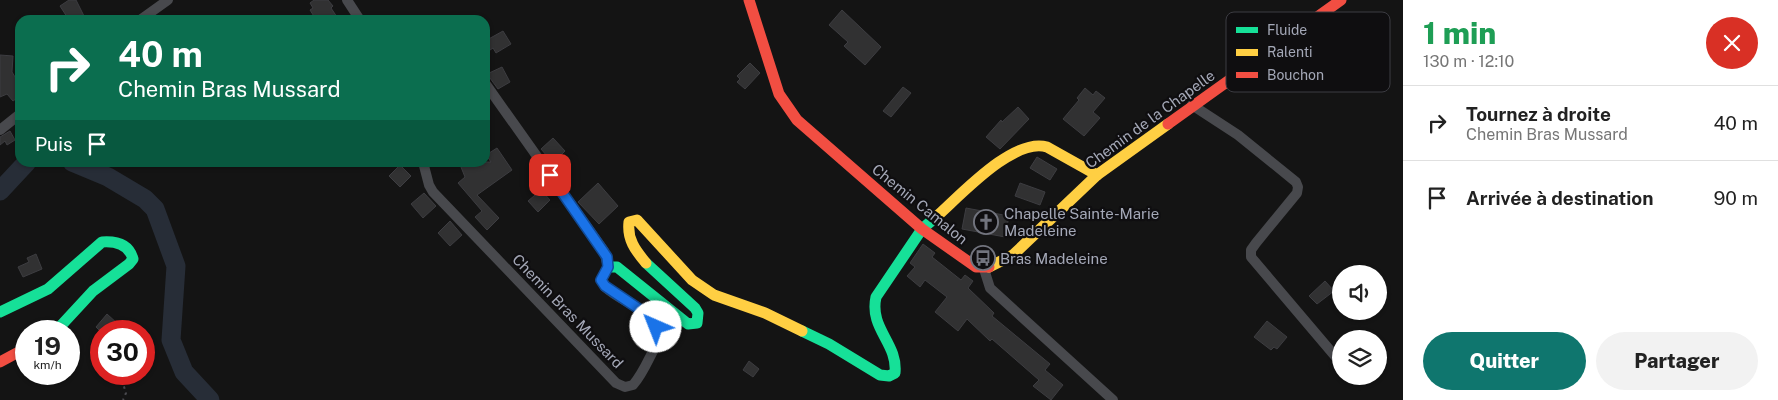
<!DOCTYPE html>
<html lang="fr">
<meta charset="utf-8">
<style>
:root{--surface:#fff;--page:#f2f2f2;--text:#222;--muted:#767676;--line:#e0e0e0;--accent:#0f766e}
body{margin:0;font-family:"Public Sans",sans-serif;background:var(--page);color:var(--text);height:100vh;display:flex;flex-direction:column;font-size:19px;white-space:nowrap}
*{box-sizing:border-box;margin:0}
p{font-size:16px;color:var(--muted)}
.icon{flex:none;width:28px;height:28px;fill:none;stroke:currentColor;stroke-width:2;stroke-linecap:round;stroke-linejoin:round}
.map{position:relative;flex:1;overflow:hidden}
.details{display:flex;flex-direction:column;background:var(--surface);width:375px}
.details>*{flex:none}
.hud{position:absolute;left:15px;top:15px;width:475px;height:152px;border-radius:15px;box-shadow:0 1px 4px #0004;background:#0b6e4f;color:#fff;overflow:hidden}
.controls{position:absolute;left:1332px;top:265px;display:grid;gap:10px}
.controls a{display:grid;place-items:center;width:55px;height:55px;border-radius:50%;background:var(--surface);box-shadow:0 1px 4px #0004;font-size:25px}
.speed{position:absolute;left:15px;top:320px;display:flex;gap:10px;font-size:25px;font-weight:700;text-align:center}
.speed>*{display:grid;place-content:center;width:65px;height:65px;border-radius:50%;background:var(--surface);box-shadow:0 1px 4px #0004;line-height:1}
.speed small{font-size:12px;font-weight:400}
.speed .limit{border:8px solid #d22;background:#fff;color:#111}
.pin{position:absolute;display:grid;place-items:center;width:42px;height:42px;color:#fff;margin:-21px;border-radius:10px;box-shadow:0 2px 8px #0006}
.me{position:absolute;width:55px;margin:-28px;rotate:316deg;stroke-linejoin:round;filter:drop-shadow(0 0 4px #0008)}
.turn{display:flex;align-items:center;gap:18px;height:105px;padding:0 20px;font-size:22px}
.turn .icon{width:65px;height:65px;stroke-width:2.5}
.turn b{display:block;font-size:35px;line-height:42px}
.then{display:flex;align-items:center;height:48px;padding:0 20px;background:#0003;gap:10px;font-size:19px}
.round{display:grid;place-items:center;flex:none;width:52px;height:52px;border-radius:26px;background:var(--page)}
.head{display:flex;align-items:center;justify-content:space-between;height:85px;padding:0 20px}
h1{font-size:30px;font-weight:800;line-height:38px;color:#1e9e55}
.button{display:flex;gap:10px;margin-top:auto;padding:10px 20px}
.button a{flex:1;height:58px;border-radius:30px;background:var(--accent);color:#fff;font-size:20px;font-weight:800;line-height:58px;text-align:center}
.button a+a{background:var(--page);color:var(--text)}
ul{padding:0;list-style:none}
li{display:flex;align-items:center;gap:15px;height:75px;padding:0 20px;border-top:1px solid var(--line)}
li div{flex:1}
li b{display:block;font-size:19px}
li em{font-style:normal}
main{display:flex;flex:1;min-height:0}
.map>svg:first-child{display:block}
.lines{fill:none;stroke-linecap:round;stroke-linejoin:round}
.river{stroke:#272d37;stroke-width:19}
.building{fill:#313132;stroke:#3d3d41}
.path{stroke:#4a4a4f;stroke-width:2;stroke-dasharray:2.5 4;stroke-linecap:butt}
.street{stroke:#48494d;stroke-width:10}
.fast{stroke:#16e098;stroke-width:11}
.slow{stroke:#ffcf43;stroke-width:11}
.jam{stroke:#f24e42;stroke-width:11}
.route-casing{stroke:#114b97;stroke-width:12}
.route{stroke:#1a73e8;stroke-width:9}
.labels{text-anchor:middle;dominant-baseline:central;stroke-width:4.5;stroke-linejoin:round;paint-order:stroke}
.street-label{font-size:15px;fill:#a4a8b7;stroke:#0f0e10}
.poi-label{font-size:15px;fill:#a4a8b7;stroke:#0f0e10;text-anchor:start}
.key{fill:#0f0e10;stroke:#3c3c42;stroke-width:1}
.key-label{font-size:14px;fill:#a4a8b7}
</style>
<main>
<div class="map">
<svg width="1403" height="400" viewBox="0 0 1403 400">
<rect width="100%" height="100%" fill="#141414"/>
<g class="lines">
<g class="river">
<polyline points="72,162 108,177 145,199 155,209 176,266 171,340 184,372 210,400"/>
<polyline points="0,191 27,162"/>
</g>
</g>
<g class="building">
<polygon points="69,0 76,0 86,20 69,20 60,6"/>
<polygon points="314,0 328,0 333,6 331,8 337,17 333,20 323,20 319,15 315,18 310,10 313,8 310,3"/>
<polygon points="842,10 881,47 865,65 844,46 848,42 829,25"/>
<polygon points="503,31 511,44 496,53 493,48 490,50 485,41"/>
<polygon points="0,55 13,56 12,72 20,85 20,96 13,101 7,94 0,97"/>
<polygon points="750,63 760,73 745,89 737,82 740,79 737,76"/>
<polygon points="502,67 510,82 498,89 487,74"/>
<polygon points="903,87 911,93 891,117 883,111"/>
<polygon points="1085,88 1093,95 1096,91 1105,98 1093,112 1100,118 1084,136 1063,119 1079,100 1077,98"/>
<polygon points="1018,107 1029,119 1000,149 986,137 1001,120 1002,122"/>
<polygon points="10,131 15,140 7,145 5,141 0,145 0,137"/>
<polygon points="553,138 565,151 553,163 541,149"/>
<polygon points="497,148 512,170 477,195 499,218 487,230 475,217 482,211 458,183 465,177 459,162 491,162 486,155"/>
<polygon points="1037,157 1057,169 1050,180 1030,168"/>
<polygon points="400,165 411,176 400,187 389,176"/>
<polygon points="598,183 618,206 599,224 578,202"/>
<polygon points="1020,183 1045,192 1040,205 1015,196"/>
<polygon points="541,190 550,200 538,212 528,201"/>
<polygon points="424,193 436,206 423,218 411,204"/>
<polygon points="966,208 1009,216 1005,237 962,229"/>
<polygon points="450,221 462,235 450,246 438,233"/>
<polygon points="923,244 935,253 932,257 961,280 965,275 973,281 968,288 994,313 992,316 1050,364 1045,370 1063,385 1051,400 1033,386 1039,380 992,339 990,341 967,319 958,331 935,312 947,297 925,280 920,287 907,276 915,267 910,263"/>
<polygon points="36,254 42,269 23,277 18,267 29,262 27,258"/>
<polygon points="1325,281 1334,291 1317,304 1309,296"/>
<polygon points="107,314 118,324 112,331 100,331 96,327"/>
<polygon points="1267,321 1287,337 1277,349 1274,347 1271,350 1254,337"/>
<polygon points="749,361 759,369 753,377 743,370"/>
</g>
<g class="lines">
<polyline class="path" points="120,374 126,393 123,400"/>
<g class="street">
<polyline points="347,0 360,20"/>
<polyline points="140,20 168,0"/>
<polyline points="1192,105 1238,135 1296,182 1298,187 1297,193 1256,243 1251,250 1251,257 1340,362"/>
<polyline points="0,130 20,114"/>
<path d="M 423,162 L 429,185 L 433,192 L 616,383 L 625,387 L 633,385 C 641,376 646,365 651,355 C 674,314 628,308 605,287 L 601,280 L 608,267 L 604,251 L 485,83"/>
<polyline points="984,269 990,288 1113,400"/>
</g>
<g class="fast">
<polyline points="608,267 617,267 688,324 697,323 698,313 695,308 646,263"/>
<path d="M 0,312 L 48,289 L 102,242 C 116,241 129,244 133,259 L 129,264 L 93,291 L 56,331"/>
<path d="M 802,331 L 829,344 L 880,375 L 889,376 L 895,373 C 898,343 869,329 876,297 L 922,229 L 936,217"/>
</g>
<g class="slow">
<path d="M 936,217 C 960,196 1013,137 1047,147 L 1097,175"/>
<path d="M 646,263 C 635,250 627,239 629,222 L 637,220 L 692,280 L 714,295 L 765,313 L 802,331"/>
<polyline points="989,267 1013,255 1097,175 1168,124"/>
</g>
<g class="jam">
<polyline points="749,0 779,94 797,120 922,229 976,267 989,267"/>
<polyline points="1168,124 1341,0"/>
<polyline points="0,362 26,348"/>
</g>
</g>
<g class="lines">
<defs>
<polyline id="route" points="550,175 607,257 608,267 601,280 605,286 648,315 656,327"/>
</defs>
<use href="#route" class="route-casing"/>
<use href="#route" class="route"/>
</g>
<defs>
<symbol id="church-ring" viewBox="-11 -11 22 22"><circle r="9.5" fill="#0f0e10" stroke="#72747e" stroke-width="1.5"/><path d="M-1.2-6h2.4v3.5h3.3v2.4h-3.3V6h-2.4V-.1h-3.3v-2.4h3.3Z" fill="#72747e"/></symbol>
<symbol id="bus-ring" viewBox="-11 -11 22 22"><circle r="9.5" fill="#0f0e10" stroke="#72747e" stroke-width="1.5"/><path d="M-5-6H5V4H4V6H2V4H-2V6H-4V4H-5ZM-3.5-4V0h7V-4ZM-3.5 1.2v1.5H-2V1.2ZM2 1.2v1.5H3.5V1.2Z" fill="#72747e"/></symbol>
</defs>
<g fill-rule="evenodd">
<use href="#church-ring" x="972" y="208" width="28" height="28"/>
<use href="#bus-ring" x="969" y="244" width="28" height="28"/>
</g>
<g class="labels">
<g class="street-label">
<text transform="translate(1150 119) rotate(-36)">Chemin de la Chapelle</text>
<text transform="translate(920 204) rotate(39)">Chemin Camalon</text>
<text transform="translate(568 311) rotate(46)">Chemin Bras Mussard</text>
</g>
<g class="poi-label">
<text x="1004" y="213">Chapelle Sainte-Marie<tspan x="1004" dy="17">Madeleine</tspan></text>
<text x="1000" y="258">Bras Madeleine</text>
</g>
</g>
<rect x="1226" y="12" width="164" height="80" rx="8" class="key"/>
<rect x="1236" y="27" width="22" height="6" fill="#16e098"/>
<rect x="1236" y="49" width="22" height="7" fill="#ffcf43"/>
<rect x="1236" y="72" width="22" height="6" fill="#f24e42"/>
<g class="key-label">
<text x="1267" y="35">Fluide</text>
<text x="1267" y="57">Ralenti</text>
<text x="1267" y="80">Bouchon</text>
</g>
</svg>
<div class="controls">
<a><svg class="icon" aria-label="sound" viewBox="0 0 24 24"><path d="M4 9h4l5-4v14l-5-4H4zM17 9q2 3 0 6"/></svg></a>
<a><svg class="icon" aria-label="layers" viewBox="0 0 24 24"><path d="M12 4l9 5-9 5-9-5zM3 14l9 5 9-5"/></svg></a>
</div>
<div class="speed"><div>19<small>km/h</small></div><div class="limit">30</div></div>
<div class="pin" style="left:550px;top:175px;background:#d93025"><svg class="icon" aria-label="arrive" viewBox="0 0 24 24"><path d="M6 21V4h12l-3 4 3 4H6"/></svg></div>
<svg class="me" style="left:656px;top:327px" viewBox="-20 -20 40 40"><circle r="19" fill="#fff"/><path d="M0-13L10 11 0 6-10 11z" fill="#1a73e8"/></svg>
<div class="hud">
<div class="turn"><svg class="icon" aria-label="right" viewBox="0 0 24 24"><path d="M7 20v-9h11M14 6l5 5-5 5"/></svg><div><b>40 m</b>Chemin Bras Mussard</div></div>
<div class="then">Puis<svg class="icon" aria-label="arrive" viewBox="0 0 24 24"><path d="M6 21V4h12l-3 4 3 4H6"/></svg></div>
</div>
</div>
<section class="details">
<div class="head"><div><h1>1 min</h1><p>130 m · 12:10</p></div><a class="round" style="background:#d93025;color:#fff"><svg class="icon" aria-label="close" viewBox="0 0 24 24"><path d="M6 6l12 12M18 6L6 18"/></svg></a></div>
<ul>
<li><svg class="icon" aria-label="right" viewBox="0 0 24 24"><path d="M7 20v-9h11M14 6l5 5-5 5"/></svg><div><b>Tournez à droite</b><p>Chemin Bras Mussard</p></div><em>40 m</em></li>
<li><svg class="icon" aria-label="arrive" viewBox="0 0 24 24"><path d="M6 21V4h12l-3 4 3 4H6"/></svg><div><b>Arrivée à destination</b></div><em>90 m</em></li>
</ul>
<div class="button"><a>Quitter</a><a>Partager</a></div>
</section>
</main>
